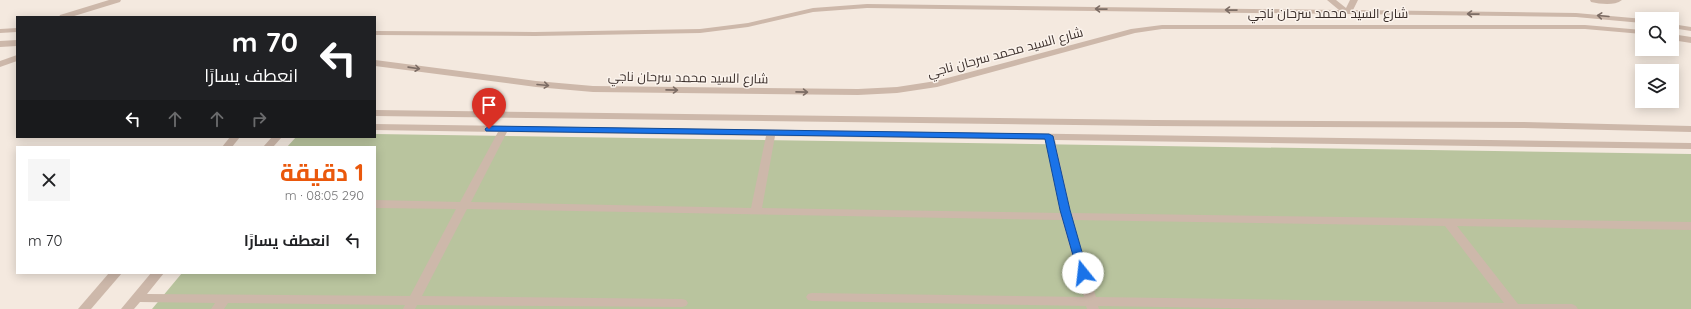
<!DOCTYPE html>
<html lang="ar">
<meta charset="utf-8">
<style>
:root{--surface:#fff;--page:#f6f6f6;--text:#202124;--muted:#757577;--accent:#ea580c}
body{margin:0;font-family:Quicksand,Cairo,sans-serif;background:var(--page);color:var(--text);direction:rtl;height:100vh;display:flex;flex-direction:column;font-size:15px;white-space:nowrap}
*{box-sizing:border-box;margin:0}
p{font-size:13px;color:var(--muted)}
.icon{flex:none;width:22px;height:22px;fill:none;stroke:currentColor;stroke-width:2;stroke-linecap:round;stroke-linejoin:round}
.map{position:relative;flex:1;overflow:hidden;direction:ltr}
.drawer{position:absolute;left:16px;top:146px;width:360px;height:128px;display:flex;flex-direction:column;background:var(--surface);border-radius:0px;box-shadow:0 2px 10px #0003;direction:rtl}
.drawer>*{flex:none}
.guide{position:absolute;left:16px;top:16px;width:360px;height:122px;border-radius:0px;box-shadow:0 2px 10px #0003;direction:rtl;background:#202124;color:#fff;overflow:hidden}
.fabs{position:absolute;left:1635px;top:12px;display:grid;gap:8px}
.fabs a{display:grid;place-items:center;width:44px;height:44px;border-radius:0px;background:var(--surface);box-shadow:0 2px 10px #0003;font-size:20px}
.pin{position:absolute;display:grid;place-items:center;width:34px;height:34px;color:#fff;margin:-41px -17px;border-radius:50% 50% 50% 0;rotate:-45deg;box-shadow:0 0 4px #0007}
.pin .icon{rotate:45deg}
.me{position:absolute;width:44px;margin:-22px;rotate:344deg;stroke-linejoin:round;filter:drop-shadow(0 0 3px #0008)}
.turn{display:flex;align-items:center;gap:14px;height:84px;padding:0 12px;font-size:18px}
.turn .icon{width:52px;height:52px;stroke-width:2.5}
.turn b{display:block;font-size:28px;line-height:34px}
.lanes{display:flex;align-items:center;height:38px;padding:0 12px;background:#0003;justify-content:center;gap:20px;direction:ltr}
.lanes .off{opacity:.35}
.round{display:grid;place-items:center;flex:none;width:42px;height:42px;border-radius:0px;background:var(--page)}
.summary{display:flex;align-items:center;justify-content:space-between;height:68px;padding:0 12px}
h1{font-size:24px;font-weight:700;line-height:30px;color:var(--accent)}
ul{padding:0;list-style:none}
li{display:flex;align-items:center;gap:12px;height:52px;padding:0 12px}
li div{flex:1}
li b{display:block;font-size:15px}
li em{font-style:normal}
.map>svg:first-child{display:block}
.green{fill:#b9c49e}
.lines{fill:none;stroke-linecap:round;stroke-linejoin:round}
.minor{fill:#cdb8aa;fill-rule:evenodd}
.oneway{stroke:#7c6c64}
.route{fill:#1a73e8;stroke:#114b97}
.labels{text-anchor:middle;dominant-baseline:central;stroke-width:3;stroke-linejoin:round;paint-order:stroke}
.street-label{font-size:13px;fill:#3a2e2a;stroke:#fbf3ec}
</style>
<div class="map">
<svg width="1691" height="309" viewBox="0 0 1691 309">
<rect width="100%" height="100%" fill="#f4e9df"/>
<polygon class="green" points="375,134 1691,154 1691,309 152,309 182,273 375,273 375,147 287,147 296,137 375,137"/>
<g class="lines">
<g class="minor">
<polygon points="109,0 121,0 120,2 71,17 59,17 60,15"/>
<polygon points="1327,0 1336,0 1346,8 1350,0 1358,0 1353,10 1576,13 1644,19 1642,19 1642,23 1576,17 867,8 813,12 748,27 700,33 535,36 375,35 375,31 535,32 700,29 748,23 813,8 867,4 1339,10"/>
<path d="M 1590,0 L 1622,0 C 1614,6 1601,4 1591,2 Z"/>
<polygon points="1672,24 1691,27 1691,31 1672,28"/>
<polygon points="1162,25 1585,25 1642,30 1642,34 1585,29 1162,29 1135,33 937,87 897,93 858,95 593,92 536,87 375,66 375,60 536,81 593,86 858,89 897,87 936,81 1131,29"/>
<polygon points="17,28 17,32 0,33 0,29"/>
<polygon points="1672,34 1691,37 1691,43 1672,40"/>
<polygon points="17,40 17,46 0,47 0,41"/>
<polygon points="17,55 17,61 0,67 0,61"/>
<polygon points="375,110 1154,120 1521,122 1691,126 1691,132 1521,128 1154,126 375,116"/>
<path d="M 375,124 L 1691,143 L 1691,149 L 1055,140 L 1071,213 L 1691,222 L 1691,230 L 1457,226 L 1518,304 L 1572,304 L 1576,306 L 1578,309 L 1287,309 L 1098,306 L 1099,309 L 1087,309 L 1086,306 L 812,301 L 808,300 L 806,297 L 808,294 L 812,293 L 1084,297 L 1062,220 L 467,209 L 422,296 L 682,299 L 686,300 L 688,303 L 686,306 L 682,307 L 417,305 L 415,309 L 403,309 L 405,305 L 228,303 L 224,309 L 211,309 L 215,303 L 140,302 L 134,309 L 121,309 L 151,273 L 164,273 L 147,294 L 410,296 L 456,209 L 375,208 L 375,200 L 460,202 L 498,132 L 375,130 ZM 507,132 L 766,136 L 751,208 L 471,202 ZM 775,136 L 1045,140 L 1060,213 L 762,208 ZM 1073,220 L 1445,226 L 1504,303 L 1096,297 Z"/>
<polygon points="230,137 240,137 232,147 222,147"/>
<polygon points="272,137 282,137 273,147 263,147"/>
<polygon points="109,273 122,273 91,309 78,309"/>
</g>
</g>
<defs><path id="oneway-shaft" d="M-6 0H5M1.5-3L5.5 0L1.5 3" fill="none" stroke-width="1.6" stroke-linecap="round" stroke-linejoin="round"/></defs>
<g class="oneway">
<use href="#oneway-shaft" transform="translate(1101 9) rotate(-179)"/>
<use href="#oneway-shaft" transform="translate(1231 10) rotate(-179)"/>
<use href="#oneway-shaft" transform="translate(1473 14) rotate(-179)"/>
<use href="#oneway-shaft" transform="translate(1603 16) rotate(-175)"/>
<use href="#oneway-shaft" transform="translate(414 68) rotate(8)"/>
<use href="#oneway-shaft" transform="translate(543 85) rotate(5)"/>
<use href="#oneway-shaft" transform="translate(672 90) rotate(1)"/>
<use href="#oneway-shaft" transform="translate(802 92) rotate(1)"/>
</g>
<polygon class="route" points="489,126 1049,134 1053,136 1070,210 1088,273 1087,276 1079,276 1078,273 1060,210 1045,139 486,131 485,129"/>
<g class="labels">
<g class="street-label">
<text x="1328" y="13">شارع السيد محمد سرحان ناجي</text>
<text transform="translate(1005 52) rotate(-15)">شارع السيد محمد سرحان ناجي</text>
<text transform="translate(688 77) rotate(1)">شارع السيد محمد سرحان ناجي</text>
</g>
</g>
</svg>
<div class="fabs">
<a><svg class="icon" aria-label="search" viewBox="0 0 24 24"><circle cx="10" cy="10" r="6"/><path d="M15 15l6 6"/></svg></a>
<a><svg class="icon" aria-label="layers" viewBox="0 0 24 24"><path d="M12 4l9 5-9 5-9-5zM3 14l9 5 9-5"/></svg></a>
</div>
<div class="pin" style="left:489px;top:129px;background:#d93025"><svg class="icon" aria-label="arrive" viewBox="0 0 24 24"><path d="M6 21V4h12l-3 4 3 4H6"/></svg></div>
<svg class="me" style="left:1083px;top:273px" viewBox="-20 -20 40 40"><circle r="19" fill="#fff"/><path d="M0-13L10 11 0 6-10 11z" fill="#1a73e8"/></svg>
<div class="guide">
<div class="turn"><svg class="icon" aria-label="left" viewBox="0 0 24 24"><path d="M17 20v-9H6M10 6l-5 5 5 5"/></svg><div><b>70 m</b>انعطف يسارًا</div></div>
<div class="lanes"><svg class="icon" aria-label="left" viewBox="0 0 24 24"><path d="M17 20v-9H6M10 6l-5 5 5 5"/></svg><svg class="icon off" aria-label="ahead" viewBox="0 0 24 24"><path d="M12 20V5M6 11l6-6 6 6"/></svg><svg class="icon off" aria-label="ahead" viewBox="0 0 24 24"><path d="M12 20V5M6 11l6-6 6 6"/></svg><svg class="icon off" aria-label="right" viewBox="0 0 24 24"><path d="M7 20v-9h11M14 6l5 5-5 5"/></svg></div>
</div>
<section class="drawer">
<div class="summary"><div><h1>1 دقيقة</h1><p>290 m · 08:05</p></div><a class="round"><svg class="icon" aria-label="close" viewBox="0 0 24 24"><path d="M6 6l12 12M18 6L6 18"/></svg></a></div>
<ul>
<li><svg class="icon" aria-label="left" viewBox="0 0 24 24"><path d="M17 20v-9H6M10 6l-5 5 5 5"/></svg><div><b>انعطف يسارًا</b></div><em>70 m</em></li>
</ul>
</section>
</div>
